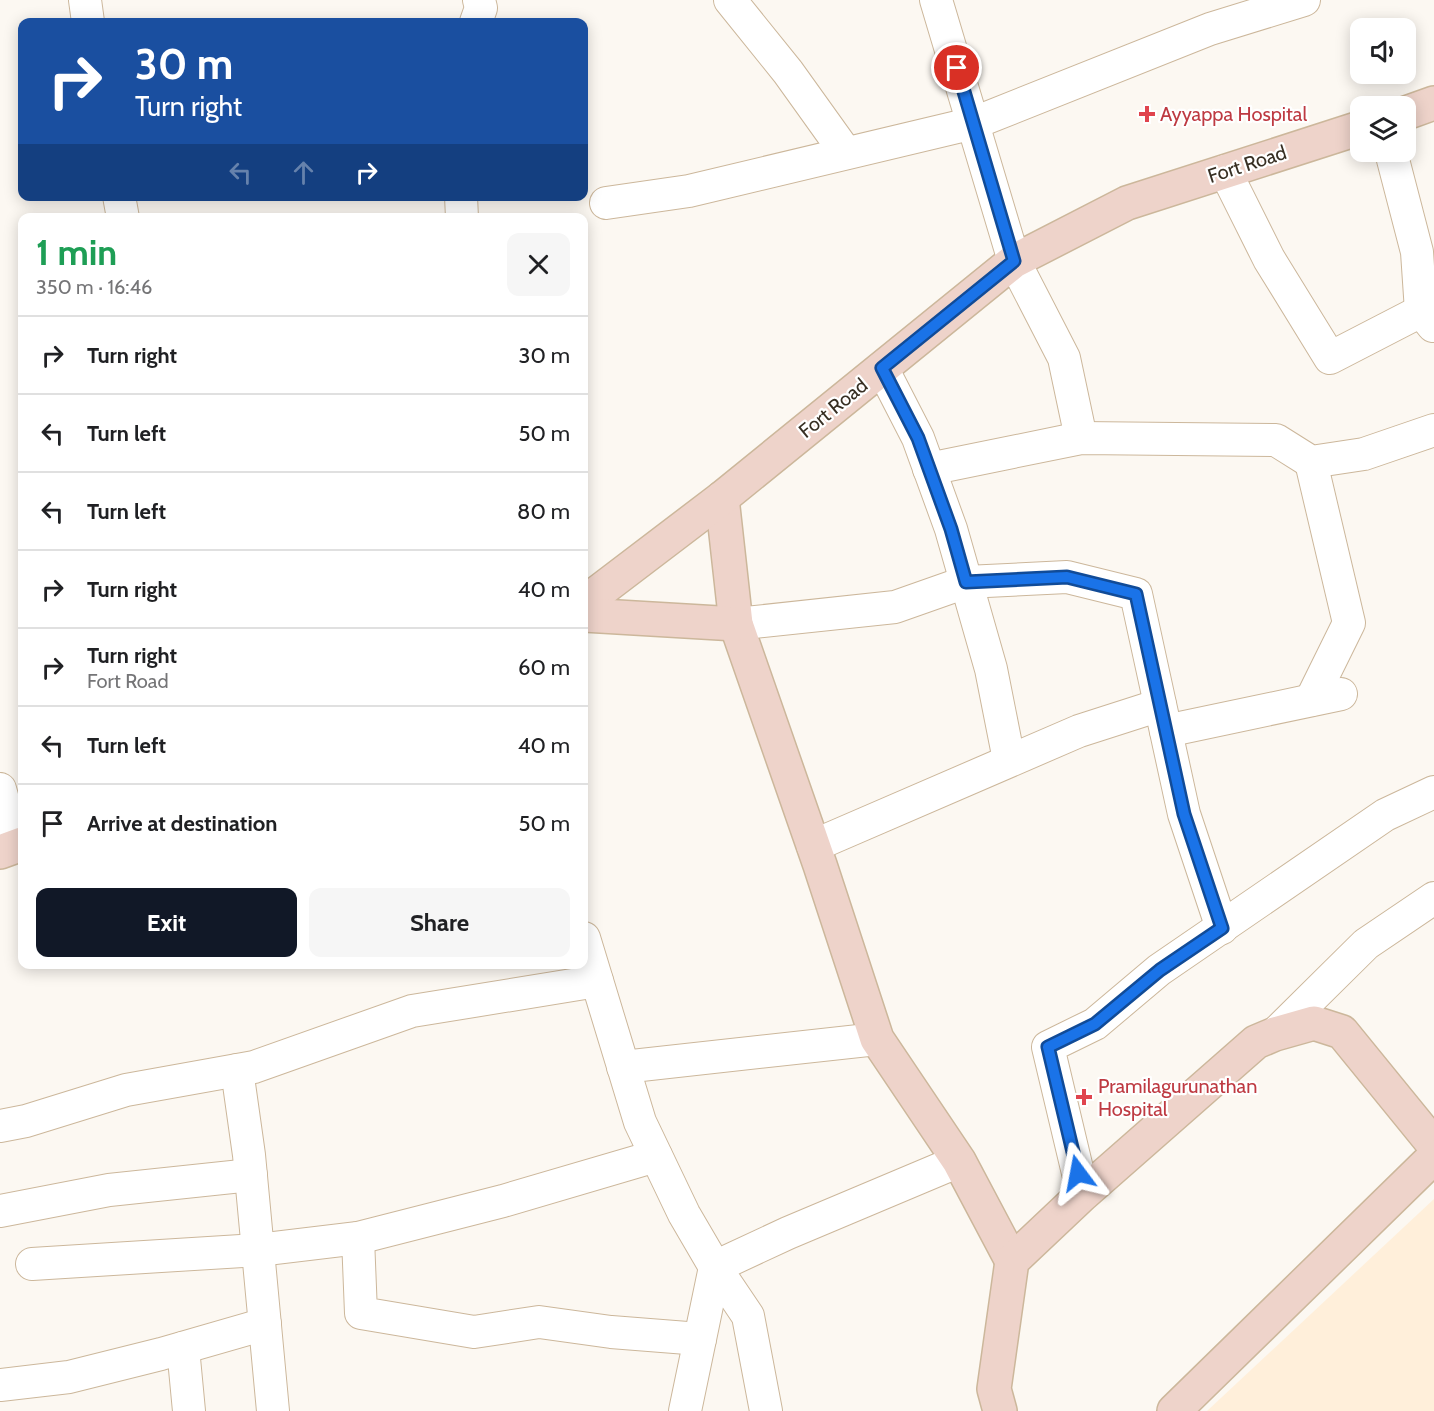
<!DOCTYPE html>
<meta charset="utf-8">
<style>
:root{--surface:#fff;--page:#f6f6f6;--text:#202124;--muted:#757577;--line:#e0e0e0;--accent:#111827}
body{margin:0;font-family:Cabin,sans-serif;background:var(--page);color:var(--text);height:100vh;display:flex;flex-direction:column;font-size:22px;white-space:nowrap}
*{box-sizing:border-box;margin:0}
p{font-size:20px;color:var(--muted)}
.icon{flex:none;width:33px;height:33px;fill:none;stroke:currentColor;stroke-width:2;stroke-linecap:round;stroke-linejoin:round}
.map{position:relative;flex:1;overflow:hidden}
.drawer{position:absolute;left:18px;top:213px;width:570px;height:756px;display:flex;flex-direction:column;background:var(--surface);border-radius:12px;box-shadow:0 3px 15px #0003}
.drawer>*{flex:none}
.guide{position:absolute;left:18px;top:18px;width:570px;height:183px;border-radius:12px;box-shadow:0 3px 15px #0003;background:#1a4fa0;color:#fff;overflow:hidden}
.tools{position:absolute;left:1350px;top:18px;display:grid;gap:12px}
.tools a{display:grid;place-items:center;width:66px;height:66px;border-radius:12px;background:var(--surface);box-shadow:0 3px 15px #0003;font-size:30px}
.pin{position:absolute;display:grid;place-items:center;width:51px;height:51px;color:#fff;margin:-26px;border:3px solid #fff;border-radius:50%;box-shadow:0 2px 6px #0007}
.me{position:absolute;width:66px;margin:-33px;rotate:347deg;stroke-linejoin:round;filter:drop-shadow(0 0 4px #0008)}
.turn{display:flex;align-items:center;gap:21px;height:126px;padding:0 18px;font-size:27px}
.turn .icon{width:78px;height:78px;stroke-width:2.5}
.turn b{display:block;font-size:42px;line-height:51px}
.lanes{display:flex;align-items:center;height:57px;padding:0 18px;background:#0003;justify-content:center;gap:30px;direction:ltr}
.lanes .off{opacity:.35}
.round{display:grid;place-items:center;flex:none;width:63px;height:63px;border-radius:12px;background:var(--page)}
.head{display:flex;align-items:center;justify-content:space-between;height:102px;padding:0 18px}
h1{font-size:36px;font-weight:700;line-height:45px;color:#1e9e55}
.primary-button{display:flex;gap:12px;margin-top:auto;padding:12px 18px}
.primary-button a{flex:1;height:69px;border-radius:12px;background:var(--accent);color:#fff;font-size:24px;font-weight:700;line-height:69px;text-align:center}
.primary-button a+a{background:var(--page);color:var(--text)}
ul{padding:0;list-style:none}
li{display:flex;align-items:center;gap:18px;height:78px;padding:0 18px;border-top:2px solid var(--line)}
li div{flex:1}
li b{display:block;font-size:22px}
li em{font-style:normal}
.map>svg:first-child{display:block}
.built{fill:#ffefda}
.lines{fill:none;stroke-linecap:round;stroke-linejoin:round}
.street-casing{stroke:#ccb79b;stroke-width:34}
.secondary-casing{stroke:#ccb79b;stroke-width:36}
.street{stroke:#fff;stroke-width:32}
.secondary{stroke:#eed3ca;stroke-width:33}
.route-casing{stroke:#114b97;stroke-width:15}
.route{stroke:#1a73e8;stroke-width:10}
.health-dot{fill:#e0444e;stroke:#fff;stroke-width:2}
.labels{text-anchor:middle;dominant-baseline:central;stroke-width:4.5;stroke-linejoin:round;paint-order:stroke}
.health-label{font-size:20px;fill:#be3a42;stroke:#fff;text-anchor:start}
.street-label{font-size:20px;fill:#372f23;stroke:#fff}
</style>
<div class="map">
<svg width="1434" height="1411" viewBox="0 0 1434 1411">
<rect width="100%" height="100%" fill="#fcf8f2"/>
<polygon class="built" points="1434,1199 1434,1411 1207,1411"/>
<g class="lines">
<defs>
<g id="street">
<polyline points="85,0 88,22"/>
<polyline points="730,0 788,72 846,153"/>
<polyline points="936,0 1014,261 1064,358 1081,438"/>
<polyline points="476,22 481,8 479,0"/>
<polyline points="1391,152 1417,252 1421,311 1433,326"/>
<polyline points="1225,171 1269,259 1330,358 1421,311"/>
<polyline points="119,196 123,218"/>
<polyline points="461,196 462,218"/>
<polyline points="606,203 689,191 974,123 1210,29 1304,0"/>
<polyline points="882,368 918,438 951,529 991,669 1009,760"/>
<polyline points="1311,462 1349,623 1311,700"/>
<polyline points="929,469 1081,438 1276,440 1311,462 1364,454 1434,430"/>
<polyline points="736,624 895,607 966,582 1067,577 1136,594 1184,814 1222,928"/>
<polyline points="1166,731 1341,694"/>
<polyline points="0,789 16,846"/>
<polyline points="813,846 1079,731 1160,705"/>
<polyline points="584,938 640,1122 684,1214 715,1267 748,1316 766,1411"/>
<polyline points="1275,1034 1366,944 1434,898"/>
<polyline points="623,1067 877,1039"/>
<polyline points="237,1070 249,1155 273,1411"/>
<polyline points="0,1126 26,1121 126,1090 254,1067 412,1011 597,981"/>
<polyline points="1083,1194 1048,1047 1095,1024 1159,970 1385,815 1434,792"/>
<polyline points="0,1211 109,1190 251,1175"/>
<polyline points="358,1238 361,1313 474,1332 539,1322 611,1332 700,1339"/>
<polyline points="32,1264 258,1250 358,1238 503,1201 656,1156"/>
<polyline points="183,1348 189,1411"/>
<polyline points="0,1385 69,1377 161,1354 265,1324"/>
<polyline points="685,1411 715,1267 788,1233 959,1161"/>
</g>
<g id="secondary">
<polyline points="1406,113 1434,103"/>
<polyline points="722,498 736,624 820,865 877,1039 959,1161 1012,1261"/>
<polyline points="584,603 722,498 1014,261 1127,203 1360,128"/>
<polyline points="584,615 736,624"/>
<polyline points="0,852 22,844"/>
<polyline points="1000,1411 994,1389 1012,1261 1083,1194 1256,1042 1275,1034 1314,1023 1342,1032 1434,1145"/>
<polyline points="1174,1411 1434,1157"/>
</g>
</defs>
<use href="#street" class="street-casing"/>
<use href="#secondary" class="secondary-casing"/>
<use href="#street" class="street"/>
<use href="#secondary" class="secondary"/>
</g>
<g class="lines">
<defs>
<polyline id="route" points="957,68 1014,261 882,368 918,438 951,529 966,582 1067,577 1136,594 1184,814 1222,928 1160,970 1095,1024 1048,1047 1078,1173"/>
</defs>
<use href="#route" class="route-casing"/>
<use href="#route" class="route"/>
</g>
<g class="health-dot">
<path d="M1144 105h6v6h6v6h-6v6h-6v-6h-6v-6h6z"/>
<path d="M1081 1088h6v6h6v6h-6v6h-6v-6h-6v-6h6z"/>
</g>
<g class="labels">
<g class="health-label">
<text x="1160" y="114">Ayyappa Hospital</text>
<text x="1098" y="1086">Pramilagurunathan<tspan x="1098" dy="23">Hospital</tspan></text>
</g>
<g class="street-label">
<text transform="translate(1247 164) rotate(-18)">Fort Road</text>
<text transform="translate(833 408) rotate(-39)">Fort Road</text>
</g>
</g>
</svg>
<div class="tools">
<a><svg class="icon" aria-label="sound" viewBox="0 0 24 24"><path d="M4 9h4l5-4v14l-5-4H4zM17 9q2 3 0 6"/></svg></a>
<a><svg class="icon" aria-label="layers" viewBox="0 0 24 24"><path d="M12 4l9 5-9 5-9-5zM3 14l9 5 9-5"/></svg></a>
</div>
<div class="pin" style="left:957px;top:68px;background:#d93025"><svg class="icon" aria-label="arrive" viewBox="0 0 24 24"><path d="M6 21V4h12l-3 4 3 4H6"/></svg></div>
<svg class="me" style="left:1078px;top:1173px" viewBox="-20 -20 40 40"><path d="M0-17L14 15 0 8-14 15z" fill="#1a73e8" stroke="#fff" stroke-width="4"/></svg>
<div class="guide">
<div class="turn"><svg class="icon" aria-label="right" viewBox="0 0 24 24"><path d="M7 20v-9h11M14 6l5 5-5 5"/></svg><div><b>30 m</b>Turn right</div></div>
<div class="lanes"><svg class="icon off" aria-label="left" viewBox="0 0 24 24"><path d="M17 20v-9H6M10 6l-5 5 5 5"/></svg><svg class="icon off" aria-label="ahead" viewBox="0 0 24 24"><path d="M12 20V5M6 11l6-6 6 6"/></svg><svg class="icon" aria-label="right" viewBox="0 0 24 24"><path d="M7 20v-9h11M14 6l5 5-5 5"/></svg></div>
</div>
<section class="drawer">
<div class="head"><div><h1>1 min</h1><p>350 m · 16:46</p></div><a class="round"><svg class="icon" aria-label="close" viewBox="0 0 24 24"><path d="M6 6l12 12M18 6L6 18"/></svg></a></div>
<ul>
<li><svg class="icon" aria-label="right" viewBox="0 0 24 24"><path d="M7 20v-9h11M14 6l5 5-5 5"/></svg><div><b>Turn right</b></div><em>30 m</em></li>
<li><svg class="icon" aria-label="left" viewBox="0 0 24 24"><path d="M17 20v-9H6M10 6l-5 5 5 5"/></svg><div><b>Turn left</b></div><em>50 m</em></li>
<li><svg class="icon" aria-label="left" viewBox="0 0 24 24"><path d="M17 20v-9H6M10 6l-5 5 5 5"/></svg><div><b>Turn left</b></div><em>80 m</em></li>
<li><svg class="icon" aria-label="right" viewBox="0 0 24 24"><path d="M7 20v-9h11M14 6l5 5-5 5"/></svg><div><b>Turn right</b></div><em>40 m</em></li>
<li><svg class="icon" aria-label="right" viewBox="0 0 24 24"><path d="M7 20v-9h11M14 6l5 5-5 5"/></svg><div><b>Turn right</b><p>Fort Road</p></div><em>60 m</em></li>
<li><svg class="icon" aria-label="left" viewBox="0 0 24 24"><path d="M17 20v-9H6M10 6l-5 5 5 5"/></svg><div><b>Turn left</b></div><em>40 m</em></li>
<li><svg class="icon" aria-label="arrive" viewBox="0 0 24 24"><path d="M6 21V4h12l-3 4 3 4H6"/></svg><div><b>Arrive at destination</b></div><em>50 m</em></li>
</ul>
<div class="primary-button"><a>Exit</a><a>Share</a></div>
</section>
</div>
